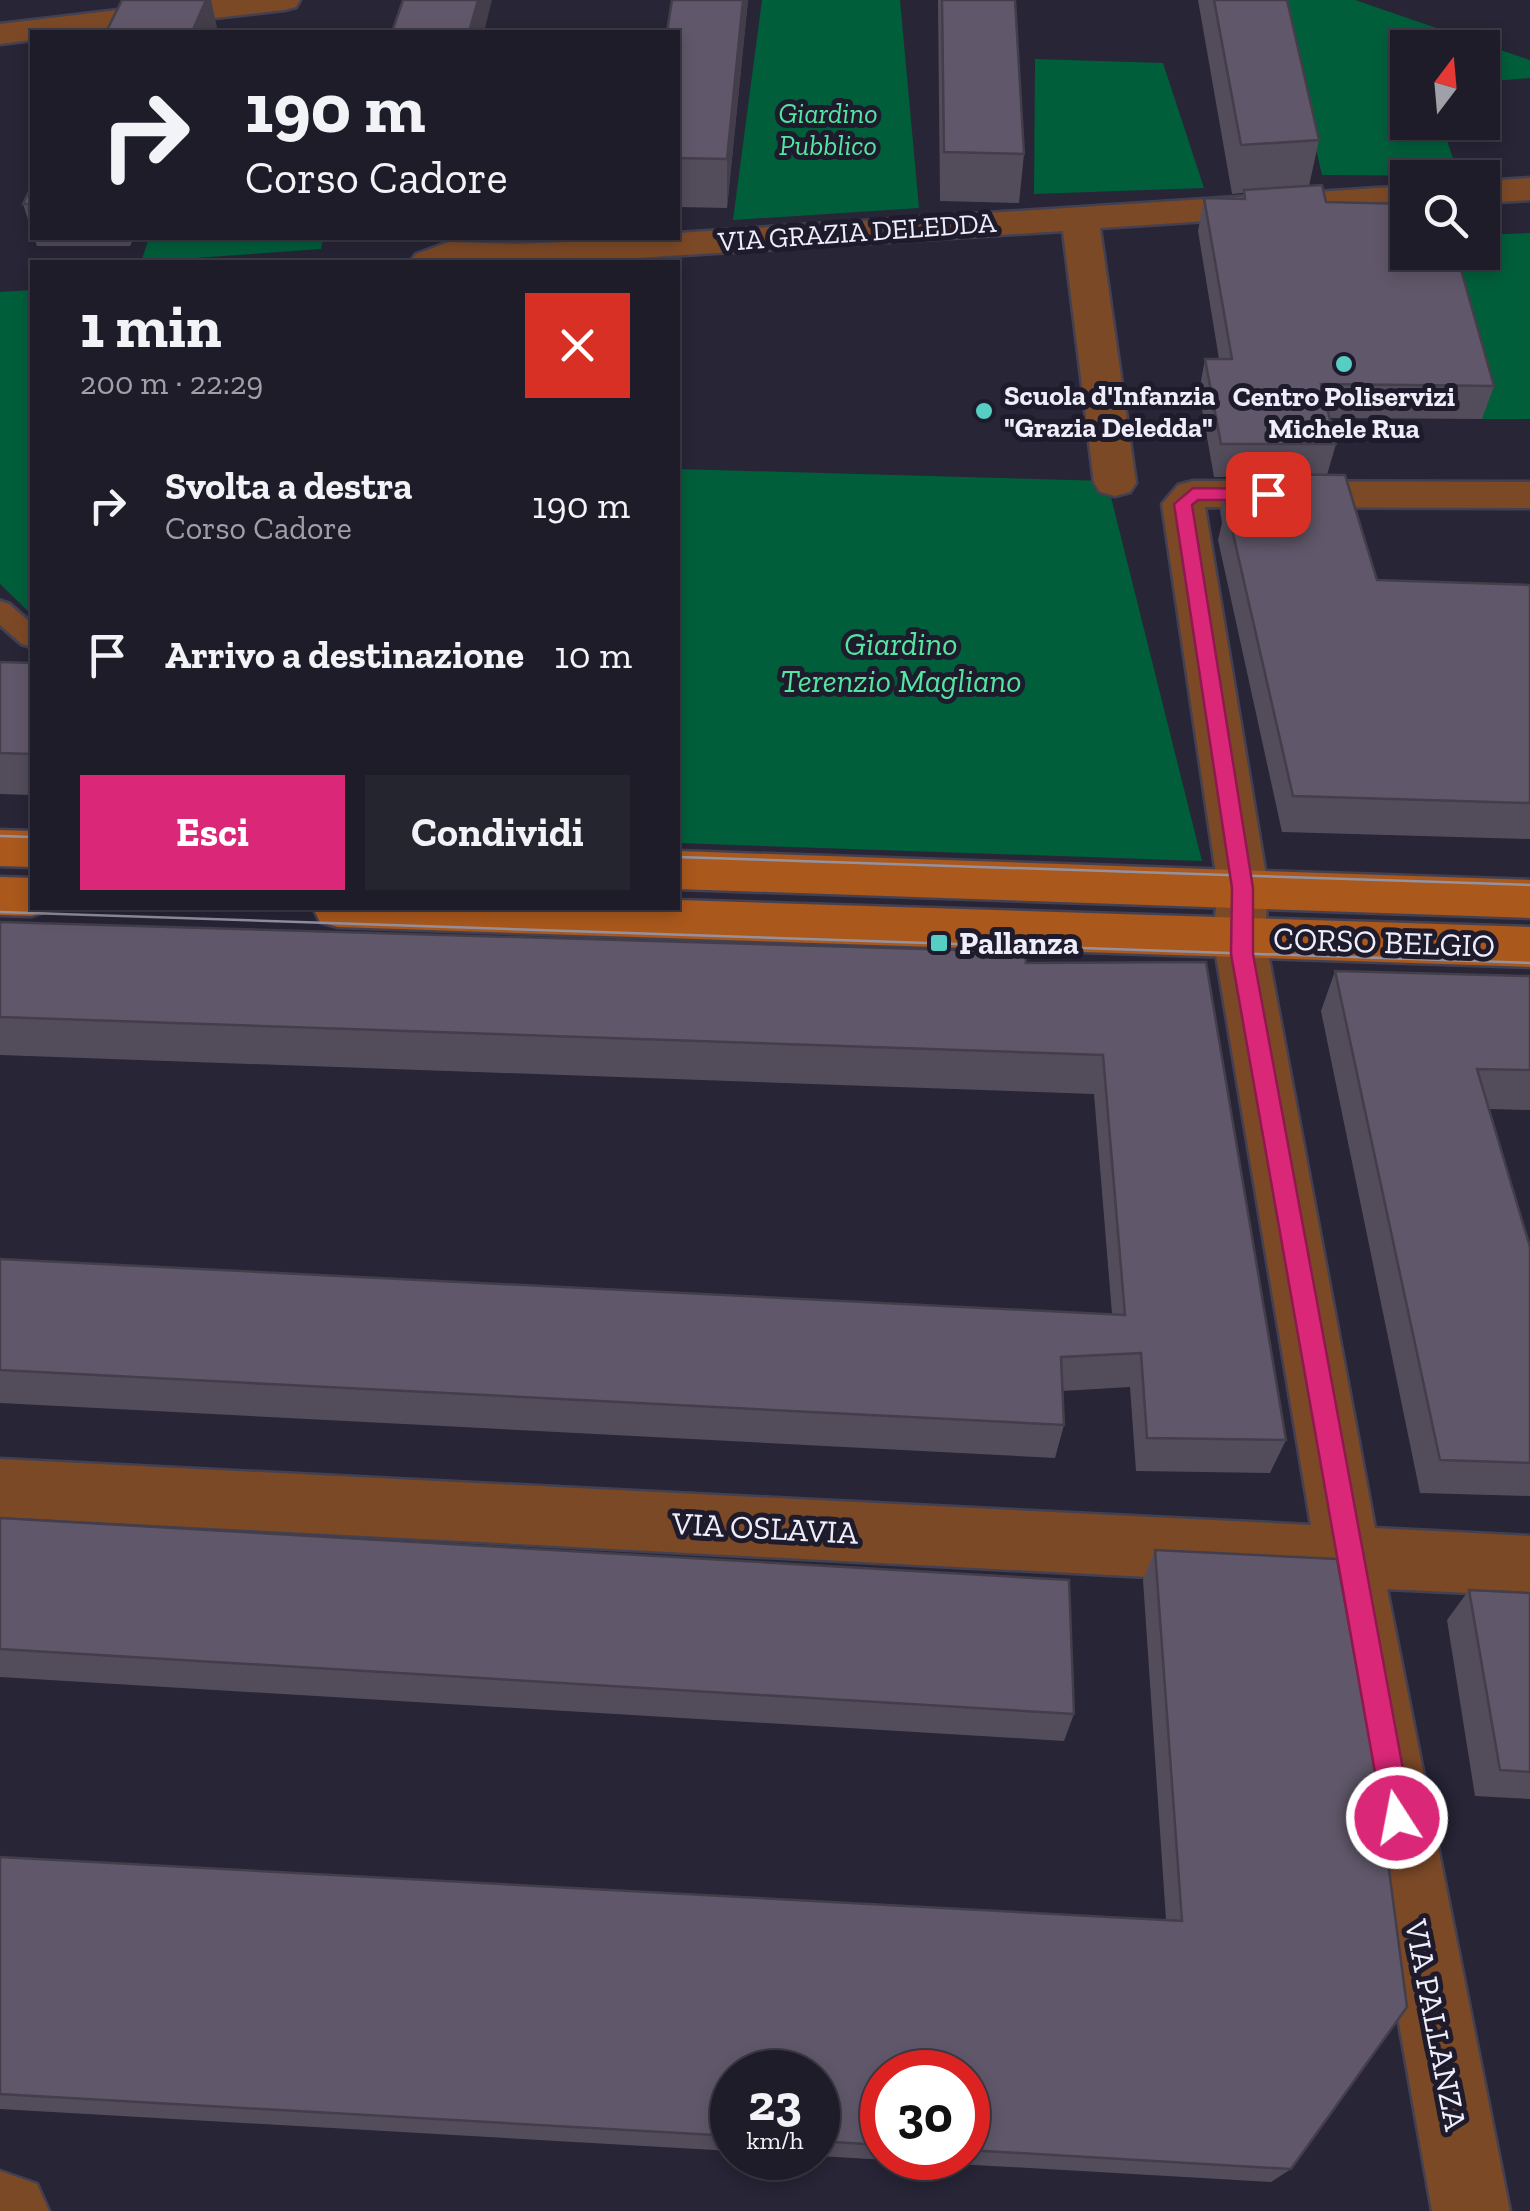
<!DOCTYPE html>
<html lang="it">
<meta charset="utf-8">
<style>
:root{--surface:#1d1c28;--page:#252530;--text:#f1f3f6;--muted:#a0a1a8;--line:#3b3a45;--accent:#db2777}
body{margin:0;font-family:"Zilla Slab",serif;background:var(--page);color:var(--text);height:100vh;display:flex;flex-direction:column;font-size:38px;white-space:nowrap}
*{box-sizing:border-box;margin:0}
p{font-size:32px;color:var(--muted)}
.icon{flex:none;width:55px;height:55px;fill:none;stroke:currentColor;stroke-width:2;stroke-linecap:round;stroke-linejoin:round}
.map{position:relative;flex:1;overflow:hidden}
.side{position:absolute;left:30px;top:260px;width:650px;height:650px;display:flex;flex-direction:column;background:var(--surface);border-radius:0px;box-shadow:0 5px 15px #0003,0 0 0 2px var(--line)}
.side>*{flex:none}
.guide{position:absolute;left:30px;top:30px;width:650px;height:210px;border-radius:0px;box-shadow:0 5px 15px #0003,0 0 0 2px var(--line);background:#1d1c28;color:var(--text);overflow:hidden}
.needle{width:65px;rotate:16deg}
.tools{position:absolute;left:1390px;top:30px;display:grid;gap:20px}
.tools a{display:grid;place-items:center;width:110px;height:110px;border-radius:0px;background:var(--surface);box-shadow:0 5px 15px #0003,0 0 0 2px var(--line);font-size:50px}
.speed{position:absolute;left:710px;top:2050px;display:flex;gap:20px;font-size:50px;font-weight:700;text-align:center}
.speed>*{display:grid;place-content:center;width:130px;height:130px;border-radius:50%;background:var(--surface);box-shadow:0 5px 15px #0003,0 0 0 2px var(--line);line-height:1}
.speed small{font-size:25px;font-weight:400}
.speed .limit{border:15px solid #d22;background:#fff;color:#111}
.pin{position:absolute;display:grid;place-items:center;width:85px;height:85px;color:#fff;margin:-42px;border-radius:20px;box-shadow:0 5px 15px #0006}
.me{position:absolute;width:110px;margin:-55px;rotate:349deg;stroke-linejoin:round;filter:drop-shadow(0 0 8px #0008)}
.turn{display:flex;align-items:center;gap:35px;height:210px;padding:0 50px;font-size:45px}
.turn .icon{width:130px;height:130px;stroke-width:2.5}
.turn b{display:block;font-size:70px;line-height:85px}
.round{display:grid;place-items:center;flex:none;width:105px;height:105px;border-radius:0px;background:var(--page)}
.overview{display:flex;align-items:center;justify-content:space-between;height:170px;padding:0 50px}
h1{font-size:60px;font-weight:800;line-height:75px}
.cta{display:flex;gap:20px;margin-top:auto;padding:20px 50px}
.cta a{flex:1;height:115px;border-radius:0px;background:var(--accent);color:#fff;font-size:40px;font-weight:800;line-height:115px;text-align:center}
.cta a+a{background:var(--page);color:var(--text)}
ul{padding:0;list-style:none}
li{display:flex;align-items:center;gap:30px;height:150px;padding:0 50px}
li div{flex:1}
li b{display:block;font-size:38px}
li em{font-style:normal}
.map>svg:first-child{display:block}
.green{fill:#015e3b}
.lines{fill:none;stroke-linecap:round;stroke-linejoin:round}
.service-casing{stroke:#434151;stroke-width:6}
.minor-casing{stroke:#434151;stroke-width:5}
.tertiary-casing{stroke:#434151;stroke-width:5}
.secondary-casing{stroke:#434151;stroke-width:5}
.service{fill:#7c4927;fill-rule:evenodd}
.minor{fill:#7c4927;fill-rule:evenodd}
.tertiary{fill:#7c4927;fill-rule:evenodd}
.secondary{fill:#aa581c;fill-rule:evenodd}
.tram{stroke:#9492a1;stroke-width:2.5}
.wall{fill:#534c5b;fill-rule:evenodd}
.shaded-wall{fill:#433e4a}
.building{fill:#60586a;stroke:#433e4a;stroke-width:2.5}
.route{fill:#db2777;stroke:#8e194d;stroke-width:2.5}
.poi-dot{fill:#56cec3;stroke:#1e1c2c;stroke-width:4}
.labels{text-anchor:middle;dominant-baseline:central;stroke-width:10;stroke-linejoin:round;paint-order:stroke}
.far-park-label{font-size:28px;font-style:italic;fill:#54e5a2;stroke:#1e1c2c}
.far-street-label{font-size:28px;fill:#eeedf9;stroke:#1e1c2c}
.far-poi-label{font-size:28px;font-weight:bold;fill:#eeedf9;stroke:#1e1c2c;text-anchor:start}
.park-label{font-size:32px;font-style:italic;fill:#54e5a2;stroke:#1e1c2c}
.street-label{font-size:32px;fill:#eeedf9;stroke:#1e1c2c}
.poi-label{font-size:32px;font-weight:bold;fill:#eeedf9;stroke:#1e1c2c;text-anchor:start}
</style>
<div class="map">
<svg width="1530" height="2211" viewBox="0 0 1530 2211">
<rect width="100%" height="100%" fill="#272536"/>
<g class="green">
<polygon points="762,0 900,0 919,208 733,220"/>
<polygon points="1282,0 1355,0 1530,60 1530,78 1483,82 1482,48 1408,48 1408,122 1441,123 1459,176 1322,175"/>
<polygon points="1035,59 1163,63 1204,188 1034,194"/>
<polygon points="1530,233 1530,419 1482,419 1437,253 1482,252 1483,235"/>
<polygon points="149,238 323,238 321,249 141,262"/>
<polygon points="32,290 32,615 0,584 0,292"/>
<polygon points="678,469 1107,481 1202,861 678,843"/>
</g>
<g class="lines">
<defs>
<polygon id="service" points="0,601 9,604 32,624 32,647 22,644 0,625"/>
<g id="minor">
<polygon points="1530,178 1530,200 1482,203 1482,181"/>
<polygon points="1408,186 1408,208 1100,228 1136,483 1130,492 1115,496 1100,492 1094,483 1063,231 574,262 410,262 416,254 449,242 515,244 678,238 678,233"/>
<polygon points="1193,481 1530,482 1530,508 1205,507 1268,888 1265,937 1375,1528 1530,1536 1530,1596 1387,1589 1510,2211 1432,2211 1322,1586 0,1517 0,1459 1311,1525 1213,937 1218,888 1162,504 1178,485"/>
<polygon points="0,2171 37,2184 49,2211 0,2211"/>
</g>
<polygon id="tertiary" points="202,0 300,0 296,7 284,10 95,32 32,32 32,40 0,44 0,24"/>
<g id="secondary">
<polygon points="0,830 32,831 32,867 0,866"/>
<polygon points="678,851 1530,880 1530,918 678,889"/>
<polygon points="0,877 32,878 32,908 52,908 50,910 32,916 0,915"/>
<polygon points="678,900 1530,927 1530,967 338,927 320,922 313,908 678,908"/>
</g>
</defs>
<use href="#service" class="service-casing"/>
<use href="#minor" class="minor-casing"/>
<use href="#tertiary" class="tertiary-casing"/>
<use href="#secondary" class="secondary-casing"/>
<use href="#service" class="service"/>
<use href="#minor" class="minor"/>
<use href="#tertiary" class="tertiary"/>
<use href="#secondary" class="secondary"/>
<g class="tram">
<polyline points="0,836 32,837"/>
<polyline points="678,857 1530,885"/>
<polyline points="0,912 1530,963"/>
</g>
</g>
<g class="wall">
<polygon points="672,0 748,0 727,208 678,207 678,32"/>
<polygon points="938,0 1015,0 1024,154 1019,203 940,201"/>
<polygon points="1198,0 1287,0 1319,140 1309,186 1326,202 1494,386 1482,419 1329,418 1336,444 1327,475 1377,580 1530,585 1530,839 1282,832 1218,540 1222,523 1220,511 1227,477 1214,477 1199,392 1205,359 1219,359 1198,231 1204,198 1242,199 1243,193 1232,194"/>
<polygon points="32,185 32,232 23,204"/>
<polygon points="34,238 134,238 130,246 37,246"/>
<polygon points="0,662 32,663 32,795 0,794"/>
<polygon points="0,922 1026,963 1206,962 1286,1440 1270,1473 1136,1471 1130,1387 1062,1391 1064,1425 1055,1458 0,1403 0,1259 1112,1314 1094,1094 0,1055"/>
<polygon points="1335,971 1530,976 1530,1110 1489,1109 1530,1247 1530,1496 1420,1493 1321,1011"/>
<polygon points="0,1518 1074,1714 1064,1741 0,1677"/>
<path d="M 1155,1550 L 1291,2169 L 1271,2182 L 818,2156 L 818,2072 L 732,2072 L 732,2151 L 0,2109 L 0,1857 L 1166,1920 L 1143,1580 ZM 882,2072 L 968,2072 L 968,2158 L 882,2158 Z"/>
<polygon points="1469,1590 1530,1593 1530,1799 1475,1796 1447,1620"/>
</g>
<g class="shaded-wall">
<polygon points="206,0 211,0 218,32 192,32"/>
<polygon points="478,0 492,0 484,32 469,32"/>
<polygon points="743,0 748,0 727,208 727,159"/>
</g>
<g class="building">
<polygon points="122,0 206,0 192,32 106,32"/>
<polygon points="403,0 478,0 469,32 392,32"/>
<polygon points="672,0 743,0 727,159 678,158 678,32 667,32"/>
<polygon points="942,0 1015,0 1024,154 944,152"/>
<polygon points="1214,0 1287,0 1319,140 1241,145"/>
<polygon points="32,185 32,204 23,204"/>
<polygon points="1322,185 1326,202 1408,204 1408,252 1456,252 1494,386 1321,384 1336,444 1221,444 1205,359 1232,359 1204,198 1245,199 1244,190"/>
<polygon points="1228,474 1345,475 1377,580 1530,585 1530,803 1293,796 1226,503 1233,504"/>
<polygon points="0,662 32,663 32,754 0,753"/>
<polygon points="0,922 1025,952 1026,963 1206,962 1286,1440 1147,1438 1141,1353 1061,1357 1064,1425 0,1370 0,1259 1125,1315 1103,1055 0,1017"/>
<polygon points="1335,971 1530,976 1530,1070 1477,1069 1530,1247 1530,1463 1440,1460"/>
<polygon points="0,1518 1069,1580 1074,1714 0,1649"/>
<polygon points="1155,1550 1337,1559 1377,1778 1407,2007 1291,2169 968,2150 968,2072 882,2072 882,2145 818,2141 818,2072 732,2072 732,2136 0,2094 0,1857 1182,1921"/>
<polygon points="1469,1590 1530,1593 1530,1772 1500,1770"/>
</g>
<polygon class="route" points="1193,488 1268,489 1277,494 1268,500 1198,500 1192,505 1253,888 1253,954 1412,1818 1407,1828 1397,1832 1387,1828 1383,1818 1231,954 1232,888 1174,504"/>
<g class="poi-dot">
<circle cx="1344" cy="364" r="10"/>
<circle cx="984" cy="411" r="10"/>
<rect x="929" y="933" width="20" height="20" rx="5"/>
</g>
<g class="labels">
<g class="far-park-label">
<text x="828" y="113">Giardino<tspan x="828" dy="32">Pubblico</tspan></text>
</g>
<g class="far-street-label">
<text transform="translate(857 232) rotate(-4)">VIA GRAZIA DELEDDA</text>
</g>
<g class="far-poi-label">
<text x="1004" y="395">Scuola d'Infanzia<tspan x="1004" dy="32">"Grazia Deledda"</tspan></text>
<text x="1344" y="396" text-anchor="middle">Centro Poliservizi<tspan x="1344" dy="32">Michele Rua</tspan></text>
</g>
<g class="park-label">
<text x="901" y="644">Giardino<tspan x="901" dy="37">Terenzio Magliano</tspan></text>
</g>
<g class="street-label">
<text transform="translate(1384 942) rotate(2)">CORSO BELGIO</text>
<text transform="translate(765 1528) rotate(3)">VIA OSLAVIA</text>
<text transform="translate(1436 2025) rotate(79)">VIA PALLANZA</text>
</g>
<g class="poi-label">
<text x="959" y="943">Pallanza</text>
</g>
</g>
</svg>
<div class="tools">
<a><svg class="needle" viewBox="-14 -14 28 28"><path d="M0-13l5 13h-10z" fill="#e53935"/><path d="M0 13l5-13h-10z" fill="#a0a1a8"/></svg></a>
<a><svg class="icon" aria-label="search" viewBox="0 0 24 24"><circle cx="10" cy="10" r="6"/><path d="M15 15l6 6"/></svg></a>
</div>
<div class="speed"><div>23<small>km/h</small></div><div class="limit">30</div></div>
<div class="pin" style="left:1268px;top:494px;background:#d93025"><svg class="icon" aria-label="arrive" viewBox="0 0 24 24"><path d="M6 21V4h12l-3 4 3 4H6"/></svg></div>
<svg class="me" style="left:1397px;top:1818px" viewBox="-20 -20 40 40"><circle r="17" fill="#db2777" stroke="#fff" stroke-width="3"/><path d="M0-11L8 9 0 5-8 9z" fill="#fff"/></svg>
<div class="guide">
<div class="turn"><svg class="icon" aria-label="right" viewBox="0 0 24 24"><path d="M7 20v-9h11M14 6l5 5-5 5"/></svg><div><b>190 m</b>Corso Cadore</div></div>
</div>
<section class="side">
<div class="overview"><div><h1>1 min</h1><p>200 m · 22:29</p></div><a class="round" style="background:#d93025;color:#fff"><svg class="icon" aria-label="close" viewBox="0 0 24 24"><path d="M6 6l12 12M18 6L6 18"/></svg></a></div>
<ul>
<li><svg class="icon" aria-label="right" viewBox="0 0 24 24"><path d="M7 20v-9h11M14 6l5 5-5 5"/></svg><div><b>Svolta a destra</b><p>Corso Cadore</p></div><em>190 m</em></li>
<li><svg class="icon" aria-label="arrive" viewBox="0 0 24 24"><path d="M6 21V4h12l-3 4 3 4H6"/></svg><div><b>Arrivo a destinazione</b></div><em>10 m</em></li>
</ul>
<div class="cta"><a>Esci</a><a>Condividi</a></div>
</section>
</div>
